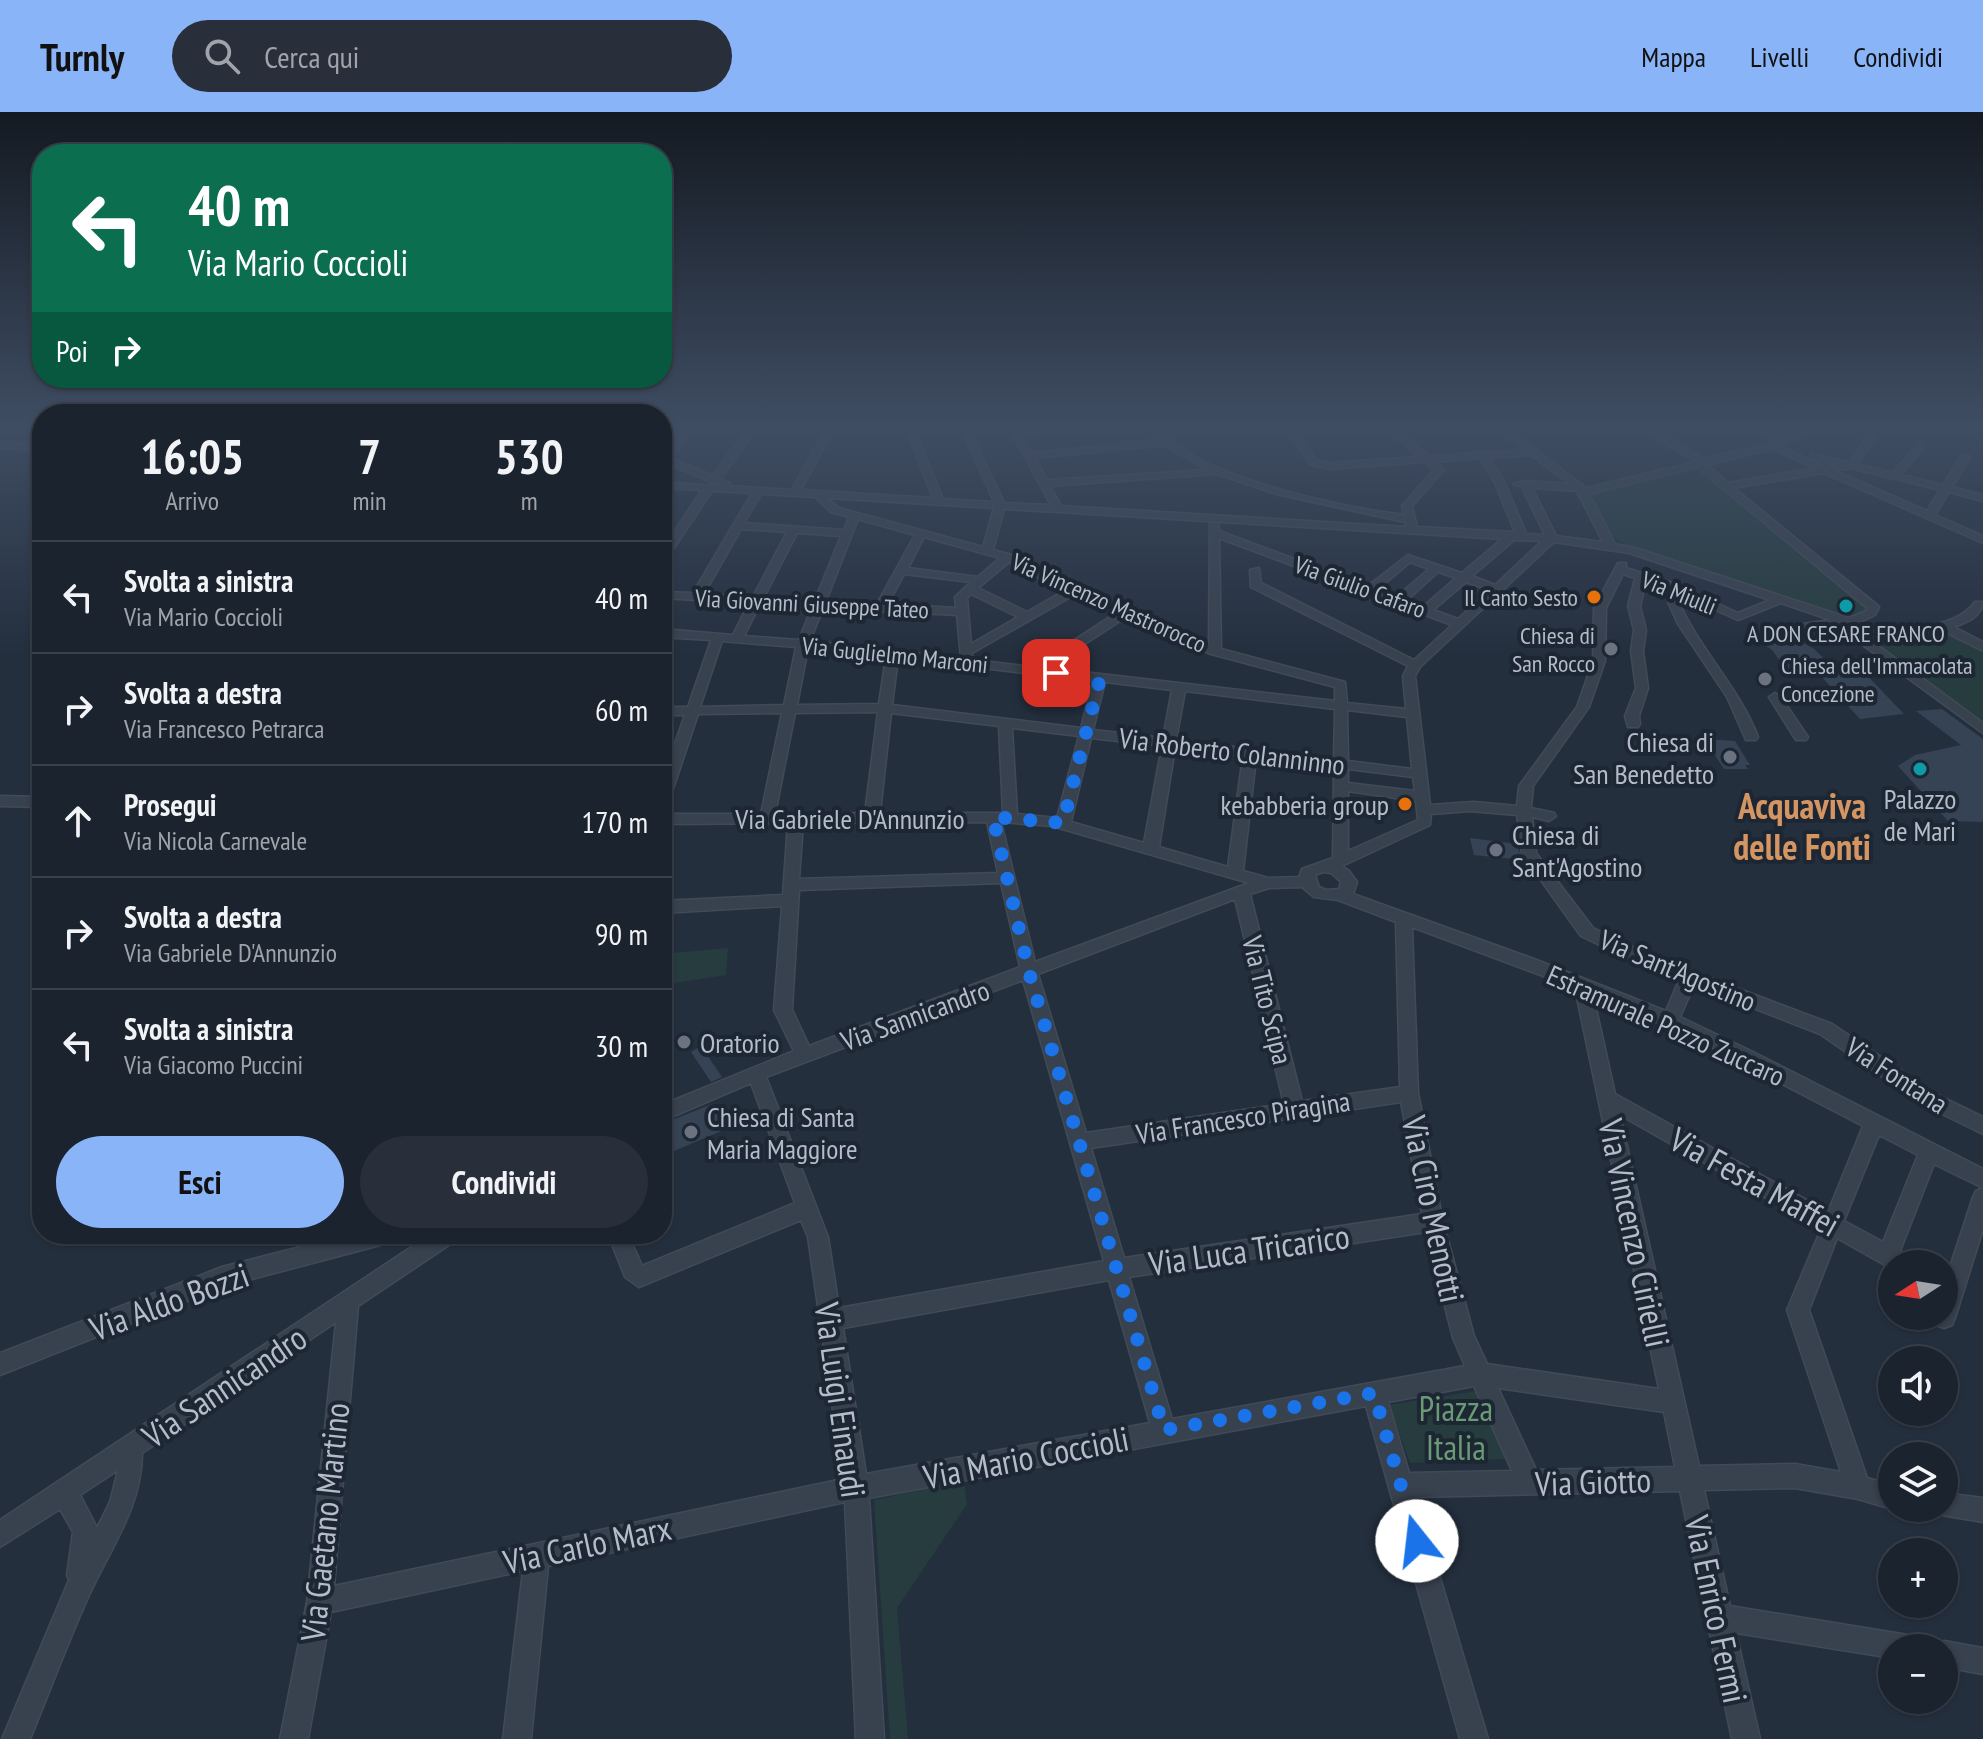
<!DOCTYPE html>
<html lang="it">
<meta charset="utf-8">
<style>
:root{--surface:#1b232e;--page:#282f3a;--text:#f1f3f6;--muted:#a0a4aa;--line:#39404a;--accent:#8ab4f8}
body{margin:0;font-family:"PT Sans Narrow",sans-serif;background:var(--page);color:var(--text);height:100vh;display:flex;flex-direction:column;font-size:30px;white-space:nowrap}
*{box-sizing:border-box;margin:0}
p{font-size:26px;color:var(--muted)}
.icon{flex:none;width:44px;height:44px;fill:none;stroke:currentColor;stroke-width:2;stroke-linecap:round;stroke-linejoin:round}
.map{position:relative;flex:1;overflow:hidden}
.sheet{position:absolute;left:32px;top:292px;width:640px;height:840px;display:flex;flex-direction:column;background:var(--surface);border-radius:32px;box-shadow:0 2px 6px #0004,0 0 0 2px var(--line)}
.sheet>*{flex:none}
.guide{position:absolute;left:32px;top:32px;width:640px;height:244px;border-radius:32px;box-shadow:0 2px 6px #0004,0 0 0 2px var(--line);background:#0b6e4f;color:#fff;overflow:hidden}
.needle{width:52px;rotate:258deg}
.tools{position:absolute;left:1878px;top:1138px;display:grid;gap:16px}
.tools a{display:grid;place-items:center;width:80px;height:80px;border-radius:50%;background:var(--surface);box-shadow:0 2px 6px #0004,0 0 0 2px var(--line);font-size:40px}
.pin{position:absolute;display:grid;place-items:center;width:68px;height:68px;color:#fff;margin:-34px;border-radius:16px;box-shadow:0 4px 12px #0006}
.me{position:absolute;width:88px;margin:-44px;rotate:344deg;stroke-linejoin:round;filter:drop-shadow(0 0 6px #0008)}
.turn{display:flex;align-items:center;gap:28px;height:168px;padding:0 24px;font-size:36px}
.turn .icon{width:104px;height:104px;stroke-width:2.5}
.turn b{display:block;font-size:56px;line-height:68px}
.then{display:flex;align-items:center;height:76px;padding:0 24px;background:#0003;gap:16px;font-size:30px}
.eta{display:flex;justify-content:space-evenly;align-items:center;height:136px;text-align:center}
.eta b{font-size:48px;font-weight:700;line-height:56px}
.primary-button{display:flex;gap:16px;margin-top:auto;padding:16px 24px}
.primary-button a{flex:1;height:92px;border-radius:48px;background:var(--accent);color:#111;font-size:32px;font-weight:700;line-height:92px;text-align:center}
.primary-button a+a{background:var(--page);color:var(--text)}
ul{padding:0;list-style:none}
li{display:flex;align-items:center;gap:24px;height:112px;padding:0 24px;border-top:2px solid var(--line)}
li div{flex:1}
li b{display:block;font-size:30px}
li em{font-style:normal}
header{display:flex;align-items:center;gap:48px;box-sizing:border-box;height:112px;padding:0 40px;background:var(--accent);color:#111}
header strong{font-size:38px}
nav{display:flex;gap:44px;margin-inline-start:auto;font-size:28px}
.search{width:560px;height:72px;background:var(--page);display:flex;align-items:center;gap:20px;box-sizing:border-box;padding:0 28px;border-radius:44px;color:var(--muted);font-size:30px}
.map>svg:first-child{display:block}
.green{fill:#263c3f}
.building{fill:#364354}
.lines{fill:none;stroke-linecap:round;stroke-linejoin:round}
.minor-casing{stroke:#414a57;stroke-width:3}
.minor{fill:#38414e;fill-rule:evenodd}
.route{stroke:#1a73e8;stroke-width:14;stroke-dasharray:0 25.2}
.food-dot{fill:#e8710a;stroke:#1d2633;stroke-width:3}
.culture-dot{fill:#0f9aa8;stroke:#1d2633;stroke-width:3}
.worship-dot{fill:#6b7280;stroke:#1d2633;stroke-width:3}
.labels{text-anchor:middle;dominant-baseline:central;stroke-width:8;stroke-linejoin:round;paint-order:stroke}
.far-street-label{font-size:24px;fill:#b4bcc9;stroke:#1d2633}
.far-poi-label{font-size:24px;fill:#b4bcc9;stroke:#1d2633;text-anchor:end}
.poi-label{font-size:28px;fill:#b4bcc9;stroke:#1d2633;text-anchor:start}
.street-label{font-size:28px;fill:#b4bcc9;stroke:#1d2633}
.near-street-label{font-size:34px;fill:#b4bcc9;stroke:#1d2633}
.near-park-label{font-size:34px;fill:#6b9a76;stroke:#1d2633}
.district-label{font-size:36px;font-weight:bold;fill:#d59563;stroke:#1d2633}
</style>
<header>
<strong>Turnly</strong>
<div class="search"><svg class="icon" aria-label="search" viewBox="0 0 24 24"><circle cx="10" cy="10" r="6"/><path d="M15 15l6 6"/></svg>Cerca qui</div>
<nav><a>Mappa</a><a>Livelli</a><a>Condividi</a></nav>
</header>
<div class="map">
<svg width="1983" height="1627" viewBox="0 0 1983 1627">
<rect width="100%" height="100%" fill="#242f3e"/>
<g class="green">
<polygon points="1683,358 1704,360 1818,458 1824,460 1869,497 1858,502 1823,499 1634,438 1611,423 1589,383"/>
<polygon points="1948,517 1983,541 1983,611 1866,525"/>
<polygon points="728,836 726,863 662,873 662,842"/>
<polygon points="1476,1279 1506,1347 1410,1351 1389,1293"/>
<polygon points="964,1369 967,1392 897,1496 908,1627 890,1627 874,1388"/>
</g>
<g class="building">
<polygon points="1782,519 1814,537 1833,555 1859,555 1904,602 1860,607 1820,563 1790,563 1772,538 1752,524"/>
<polygon points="1942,597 1983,627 1983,710 1948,709 1898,654 1915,643 1961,633 1916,599"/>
<polygon points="1704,627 1735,629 1750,653 1745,653 1748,657 1724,657"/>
<polygon points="1470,726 1517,732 1522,748 1474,743"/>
<polygon points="701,934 722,965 711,970 691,940"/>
<polygon points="712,992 724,1018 662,1044 662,1012"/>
</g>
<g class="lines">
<defs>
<g id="minor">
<path d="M 673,314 L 824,314 L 820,317 L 756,318 L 720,367 L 730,371 L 731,374 L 792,378 L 827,314 L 835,314 L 801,378 L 933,386 L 905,314 L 913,314 L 943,387 L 994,390 L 960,314 L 968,314 L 1004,391 L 1051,393 L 1008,314 L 1016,314 L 1019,319 L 1097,314 L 1093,317 L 1022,324 L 1032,341 L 1159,328 L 1144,314 C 1160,314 1184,339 1201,348 C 1256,376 1343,395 1404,403 L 1402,394 L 1434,358 L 1425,350 L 1329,357 L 1310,352 L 1283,314 L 1292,314 L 1316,348 L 1329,351 L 1419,345 L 1385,314 L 1394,314 L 1429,344 L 1525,338 L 1495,314 L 1505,314 L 1586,376 L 1696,350 L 1635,314 L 1646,314 L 1705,347 L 1775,330 L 1745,314 L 1756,314 L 1782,326 L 1811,314 L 1823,314 L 1780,334 L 1826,355 L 1837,353 L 1811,346 L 1811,342 L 1849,350 L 1869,322 L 1872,321 L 1877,324 L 1857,352 L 1893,361 L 1919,331 L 1924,334 L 1901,363 L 1943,373 L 1962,343 L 1968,343 L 1970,345 L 1952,375 L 1983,383 L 1983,389 L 1949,380 L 1935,403 L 1983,424 L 1983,431 L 1824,361 L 1734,376 L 1877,493 L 1879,495 L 1875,503 L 1860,510 C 1892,520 1954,519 1975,490 L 1983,490 C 1981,505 1967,510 1954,515 L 1983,530 L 1983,539 L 1941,518 L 1885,522 L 1853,515 L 1983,611 L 1983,621 L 1841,517 L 1840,513 L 1803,520 L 1797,516 L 1803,512 L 1831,508 L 1781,491 L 1738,508 L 1675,480 C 1694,533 1738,572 1758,625 L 1756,628 L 1746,628 L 1727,585 L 1678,512 L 1661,474 L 1646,469 L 1640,494 L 1646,518 L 1643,539 L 1648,576 L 1639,604 L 1640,612 L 1638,615 L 1628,615 L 1625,604 L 1636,576 L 1631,539 L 1634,518 L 1628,494 L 1635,466 L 1623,462 L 1606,496 L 1605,549 L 1589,595 L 1533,674 L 1531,696 L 1554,701 L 1556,704 L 1549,709 L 1532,705 L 1536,741 L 1593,816 L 1649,843 L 1832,912 L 1936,982 L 1983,1005 L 1983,1022 L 1922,992 L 1820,922 L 1694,873 L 1680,905 L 1753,940 L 1983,1057 L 1983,1076 L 1934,1052 L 1900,1139 L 1910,1145 L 1913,1152 L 1892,1152 L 1892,1157 L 1837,1126 L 1809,1198 L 1867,1366 L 1892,1373 L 1892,1396 L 1895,1396 L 1892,1397 L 1858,1387 L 1795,1376 L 1704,1378 L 1730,1494 L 1908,1523 L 1917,1527 L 1921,1536 L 1892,1536 L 1892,1546 L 1736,1521 L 1760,1627 L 1732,1627 L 1680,1379 L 1416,1385 L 1488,1627 L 1460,1627 L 1366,1294 L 869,1386 L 884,1627 L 856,1627 L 845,1390 L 548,1454 L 531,1627 L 503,1627 L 523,1459 L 331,1500 L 308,1627 L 280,1627 L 307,1490 L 336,1210 L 142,1341 C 142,1397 107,1441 86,1490 C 66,1535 49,1581 30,1627 L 2,1627 L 69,1468 L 67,1463 L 73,1420 L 60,1397 L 0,1435 L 0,1408 L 431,1122 L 458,1122 L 455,1129 L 358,1194 L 334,1474 L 843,1367 L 808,1125 L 801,1108 L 639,1175 L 625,1165 L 608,1122 L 628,1122 L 642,1154 L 795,1091 L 751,971 L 662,1009 L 662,993 L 794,939 L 774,898 L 782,794 L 662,801 L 662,789 L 783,783 L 788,711 L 662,712 L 662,702 L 761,702 L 782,601 L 698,602 L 669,689 L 662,694 L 662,668 L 685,603 L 662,603 L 662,595 L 688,595 L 711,528 L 662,525 L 662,517 L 733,523 L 749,491 L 662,486 L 662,480 L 693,481 L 752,381 L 712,379 L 666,448 L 662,449 L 662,438 L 702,378 L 662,376 L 662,370 L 720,374 L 662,349 L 662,343 L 682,318 ZM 746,318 L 713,364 L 670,346 L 690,320 ZM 1164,333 L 1208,358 L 1047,368 L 1035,346 ZM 1771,337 L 1815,356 L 1728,371 L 1707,353 ZM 1531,343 L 1570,372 L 1525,369 L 1513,372 L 1522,375 L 1545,423 L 1526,422 L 1505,371 L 1489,346 ZM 1480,346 L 1495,371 L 1515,420 L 1417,415 L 1412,394 L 1444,358 L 1435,350 ZM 1697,355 L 1867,496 L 1866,499 L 1849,506 L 1635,436 L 1615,432 L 1589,382 ZM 1851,356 L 1940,378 L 1927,399 L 1835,359 ZM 1217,362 L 1276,382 L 1405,410 L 1407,415 L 1061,394 L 1050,374 ZM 1532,376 L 1577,379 L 1603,430 L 1556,424 ZM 761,382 L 815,385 L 831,400 L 849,405 L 844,418 L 744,411 ZM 827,386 L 994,396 L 983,435 L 839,396 ZM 1004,397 L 1058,400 L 1502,427 L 1462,461 L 1408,443 L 1368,474 L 1219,419 L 1218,411 L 1210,411 L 1209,532 L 1054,467 L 1012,443 L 993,438 ZM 858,407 L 915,423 L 877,492 L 826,489 ZM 741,417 L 787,420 L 753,485 L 704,482 ZM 797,421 L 841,424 L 815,488 L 764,485 ZM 924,425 L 1000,446 L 978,465 L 908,456 ZM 1219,426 L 1452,513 L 1414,548 L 1261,471 L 1259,456 L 1250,458 L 1251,475 L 1408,554 L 1403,564 L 1406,597 L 1347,591 L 1345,570 L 1221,537 ZM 1514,428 L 1542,429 L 1495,473 L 1472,464 ZM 1554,430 L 1629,441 L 1770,488 L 1738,501 L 1670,470 L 1626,456 L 1626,451 L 1618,451 L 1594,496 L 1593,549 L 1577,595 L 1519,674 L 1517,694 L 1474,690 L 1430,693 L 1415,564 L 1420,555 ZM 1009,450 L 1064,479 L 1027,500 L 978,476 ZM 1410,450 L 1429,457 L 1397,485 L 1378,477 ZM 1438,460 L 1456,466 L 1424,494 L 1407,488 ZM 904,462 L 971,470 L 955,485 L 956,496 L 888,492 ZM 1466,470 L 1489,478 L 1458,507 L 1433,498 ZM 971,482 L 1018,505 L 971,532 L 967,486 ZM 1074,483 L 1116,501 L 1033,555 L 973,548 L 972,541 ZM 760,492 L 812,495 L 799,528 L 744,524 ZM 823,496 L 957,503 L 961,546 L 810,529 ZM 1126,505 L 1211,542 L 1335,575 L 1335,589 L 1048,556 ZM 722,529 L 796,535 L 784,593 L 700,595 ZM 808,536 L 886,545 L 879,592 L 797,593 ZM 898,546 L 1093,569 L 1081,616 L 892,593 ZM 1105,570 L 1172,578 L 1163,626 L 1093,618 ZM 1185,579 L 1335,597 L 1334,647 L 1176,628 ZM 1347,598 L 1407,605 L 1412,657 L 1348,649 ZM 878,600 L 865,701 L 775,702 L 795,601 ZM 891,601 L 999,614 L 1003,701 L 880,701 ZM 1012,616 L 1079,624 L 1057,706 L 1017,702 ZM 1091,626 L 1162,634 L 1144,731 L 1071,710 ZM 1175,636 L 1243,644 L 1228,755 L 1159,735 ZM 1256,646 L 1334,656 L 1333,746 L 1302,757 L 1299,765 L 1268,766 L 1243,759 ZM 1348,657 L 1413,665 L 1415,679 L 1348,671 ZM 1348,679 L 1416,689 L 1418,708 L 1348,739 ZM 1470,699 L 1517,703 L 1522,742 L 1581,824 L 1637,851 L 1679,868 L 1666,899 L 1534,847 L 1353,782 L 1357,770 L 1349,759 L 1342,754 L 1430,713 L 1431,702 ZM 987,710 L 998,761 L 799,767 L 803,711 ZM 1001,710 L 1052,714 L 1249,771 L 1035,850 ZM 1323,760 L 1331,761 L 1341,770 L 1339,777 L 1326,778 L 1319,775 L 1315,763 ZM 1001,771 L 1020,855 L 809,934 L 792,898 L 799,778 ZM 1302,775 L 1314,785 L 1338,788 L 1396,810 L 1400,975 L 1302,989 L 1250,782 L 1269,776 ZM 1235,787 L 1284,992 L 1086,1021 L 1038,862 ZM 1412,815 L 1575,876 L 1659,1277 L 1487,1252 L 1474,1224 L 1443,1110 L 1418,981 ZM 1023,868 L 1104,1149 L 839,1196 L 828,1125 L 766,965 ZM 1593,883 L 1707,933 L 1863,1014 L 1828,1100 L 1615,982 ZM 1401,990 L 1422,1102 L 1124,1146 L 1091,1036 ZM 1620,1003 L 1821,1117 L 1787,1198 L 1841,1360 L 1795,1352 L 1699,1354 ZM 1879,1023 L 1918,1043 L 1883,1130 L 1844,1109 ZM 1426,1120 L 1453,1226 L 1465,1254 L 1172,1307 L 1129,1165 ZM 1109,1168 L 1150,1311 L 866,1362 L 843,1216 ZM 1474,1274 L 1512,1359 L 1409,1361 L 1388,1290 ZM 1498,1276 L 1664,1300 L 1675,1355 L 1536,1358 ZM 118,1358 L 110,1390 L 97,1416 L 80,1383 Z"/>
<polygon points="0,330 42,333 42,339 0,336"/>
<polygon points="1775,581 1781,585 1808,625 1806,628 1796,628 1794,625 1769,585"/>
<polygon points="0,684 42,685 42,695 0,694"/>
<polygon points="1983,1076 1983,1117 1955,1206 1952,1213 1944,1216 1936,1213 1933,1206 1944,1204 1944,1173 1973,1085 1976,1079"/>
<polygon points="351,1122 398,1122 395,1129 388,1131 222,1175 0,1263 0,1241 222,1155"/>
<polygon points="1944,1381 1983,1386 1983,1410 1935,1402 1933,1396 1944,1396"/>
<polygon points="1944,1529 1983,1536 1983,1562 1944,1555 1944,1536 1933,1536"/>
</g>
</defs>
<use href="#minor" class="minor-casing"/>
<use href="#minor" class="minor"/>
</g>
<linearGradient id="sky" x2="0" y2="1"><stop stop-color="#141a22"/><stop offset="0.58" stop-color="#3f4d63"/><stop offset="1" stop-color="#3f4d63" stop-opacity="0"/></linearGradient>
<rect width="1983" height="542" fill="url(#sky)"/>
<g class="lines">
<polyline class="route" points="1056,561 1100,566 1063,711 993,705 1029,860 1164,1318 1374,1281 1417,1429"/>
</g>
<g class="food-dot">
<circle cx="1594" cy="485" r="8"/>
<circle cx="1405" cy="692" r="8"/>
</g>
<g class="culture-dot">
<circle cx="1846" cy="494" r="8"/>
<circle cx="1920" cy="657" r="8"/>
</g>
<g class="worship-dot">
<circle cx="1611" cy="537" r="8"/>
<circle cx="1765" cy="567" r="8"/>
<circle cx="1730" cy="645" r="8"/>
<circle cx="1496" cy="738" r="8"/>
<circle cx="684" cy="930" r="8"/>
<circle cx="691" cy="1020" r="8"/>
</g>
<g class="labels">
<g class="far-street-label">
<text transform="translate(1360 475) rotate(20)">Via Giulio Cafaro</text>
<text transform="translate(1679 481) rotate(22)">Via Miulli</text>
<text transform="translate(1109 491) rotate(24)">Via Vincenzo Mastrorocco</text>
<text transform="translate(812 492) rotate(3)">Via Giovanni Giuseppe Tateo</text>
<text transform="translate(895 543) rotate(6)">Via Guglielmo Marconi</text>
</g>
<g class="far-poi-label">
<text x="1578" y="485">Il Canto Sesto</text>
<text x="1846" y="521" text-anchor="middle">A DON CESARE FRANCO</text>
<text x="1595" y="523">Chiesa di<tspan x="1595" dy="28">San Rocco</tspan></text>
<text x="1781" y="553" text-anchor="start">Chiesa dell'Immacolata<tspan x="1781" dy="28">Concezione</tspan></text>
</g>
<g class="poi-label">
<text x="1714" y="629" text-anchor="end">Chiesa di<tspan x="1714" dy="32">San Benedetto</tspan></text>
<text x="1920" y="686" text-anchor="middle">Palazzo<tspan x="1920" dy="32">de Mari</tspan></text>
<text x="1389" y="692" text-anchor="end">kebabberia group</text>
<text x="1512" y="722">Chiesa di<tspan x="1512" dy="32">Sant'Agostino</tspan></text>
<text x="700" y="930">Oratorio</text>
<text x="707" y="1004">Chiesa di Santa<tspan x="707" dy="32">Maria Maggiore</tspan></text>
</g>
<g class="street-label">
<text transform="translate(1232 639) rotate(7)">Via Roberto Colanninno</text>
<text x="850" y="706">Via Gabriele D'Annunzio</text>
<text transform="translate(1678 858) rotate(23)">Via Sant'Agostino</text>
<text transform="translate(1268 888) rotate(76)">Via Tito Scipa</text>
<text transform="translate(915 903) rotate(-20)">Via Sannicandro</text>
<text transform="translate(1666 913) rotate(24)">Estramurale Pozzo Zuccaro</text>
<text transform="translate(1897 963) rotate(33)">Via Fontana</text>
<text transform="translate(1243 1005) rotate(-9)">Via Francesco Piragina</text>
</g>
<g class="near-street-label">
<text transform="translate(1755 1069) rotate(29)">Via Festa Maffei</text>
<text transform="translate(1434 1097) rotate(78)">Via Ciro Menotti</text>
<text transform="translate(1635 1121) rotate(78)">Via Vincenzo Cirielli</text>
<text transform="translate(1249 1137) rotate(-8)">Via Luca Tricarico</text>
<text transform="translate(169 1189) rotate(-20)">Via Aldo Bozzi</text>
<text transform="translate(224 1274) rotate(-34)">Via Sannicandro</text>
<text transform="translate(841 1288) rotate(82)">Via Luigi Einaudi</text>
<text transform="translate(1026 1345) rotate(-11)">Via Mario Coccioli</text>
<text transform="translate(1593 1369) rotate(-2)">Via Giotto</text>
<text transform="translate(324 1410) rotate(-84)">Via Gaetano Martino</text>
<text transform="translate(587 1432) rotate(-12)">Via Carlo Marx</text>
<text transform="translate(1717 1497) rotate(78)">Via Enrico Fermi</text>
</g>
<g class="near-park-label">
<text x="1456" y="1296">Piazza<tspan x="1456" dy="39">Italia</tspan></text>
</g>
<g class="district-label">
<text x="1802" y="693">Acquaviva<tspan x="1802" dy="41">delle Fonti</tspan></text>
</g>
</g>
</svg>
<div class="tools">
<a><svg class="needle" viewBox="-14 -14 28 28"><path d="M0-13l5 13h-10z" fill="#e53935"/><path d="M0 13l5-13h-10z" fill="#a0a4aa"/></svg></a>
<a><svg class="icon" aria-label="sound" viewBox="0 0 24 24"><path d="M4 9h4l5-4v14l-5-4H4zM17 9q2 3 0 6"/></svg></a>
<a><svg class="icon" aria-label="layers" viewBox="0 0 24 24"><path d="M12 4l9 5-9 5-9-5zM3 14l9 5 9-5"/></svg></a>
<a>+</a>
<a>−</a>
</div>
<div class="pin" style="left:1056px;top:561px;background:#d93025"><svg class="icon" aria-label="arrive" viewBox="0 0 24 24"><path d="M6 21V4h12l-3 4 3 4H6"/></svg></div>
<svg class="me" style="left:1417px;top:1429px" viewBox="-20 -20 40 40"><circle r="19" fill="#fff"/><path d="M0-13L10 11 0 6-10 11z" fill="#1a73e8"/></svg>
<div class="guide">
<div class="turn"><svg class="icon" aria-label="left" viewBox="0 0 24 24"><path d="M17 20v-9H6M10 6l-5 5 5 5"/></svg><div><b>40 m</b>Via Mario Coccioli</div></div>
<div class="then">Poi<svg class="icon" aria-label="right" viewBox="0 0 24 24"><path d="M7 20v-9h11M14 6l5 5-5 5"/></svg></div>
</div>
<section class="sheet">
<div class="eta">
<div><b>16:05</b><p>Arrivo</p></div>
<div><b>7</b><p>min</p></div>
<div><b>530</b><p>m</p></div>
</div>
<ul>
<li><svg class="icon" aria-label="left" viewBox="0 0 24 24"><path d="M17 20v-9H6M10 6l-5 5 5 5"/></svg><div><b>Svolta a sinistra</b><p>Via Mario Coccioli</p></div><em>40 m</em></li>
<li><svg class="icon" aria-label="right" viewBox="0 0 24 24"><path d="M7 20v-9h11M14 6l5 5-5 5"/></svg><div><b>Svolta a destra</b><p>Via Francesco Petrarca</p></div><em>60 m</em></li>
<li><svg class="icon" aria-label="ahead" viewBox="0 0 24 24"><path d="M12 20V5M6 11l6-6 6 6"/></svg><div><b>Prosegui</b><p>Via Nicola Carnevale</p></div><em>170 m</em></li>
<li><svg class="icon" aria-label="right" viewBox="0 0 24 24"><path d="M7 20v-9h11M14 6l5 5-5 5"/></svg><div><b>Svolta a destra</b><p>Via Gabriele D'Annunzio</p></div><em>90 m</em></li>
<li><svg class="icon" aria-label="left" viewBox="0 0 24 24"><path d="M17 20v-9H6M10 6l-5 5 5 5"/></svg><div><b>Svolta a sinistra</b><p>Via Giacomo Puccini</p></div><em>30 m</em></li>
</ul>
<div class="primary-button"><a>Esci</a><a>Condividi</a></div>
</section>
</div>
